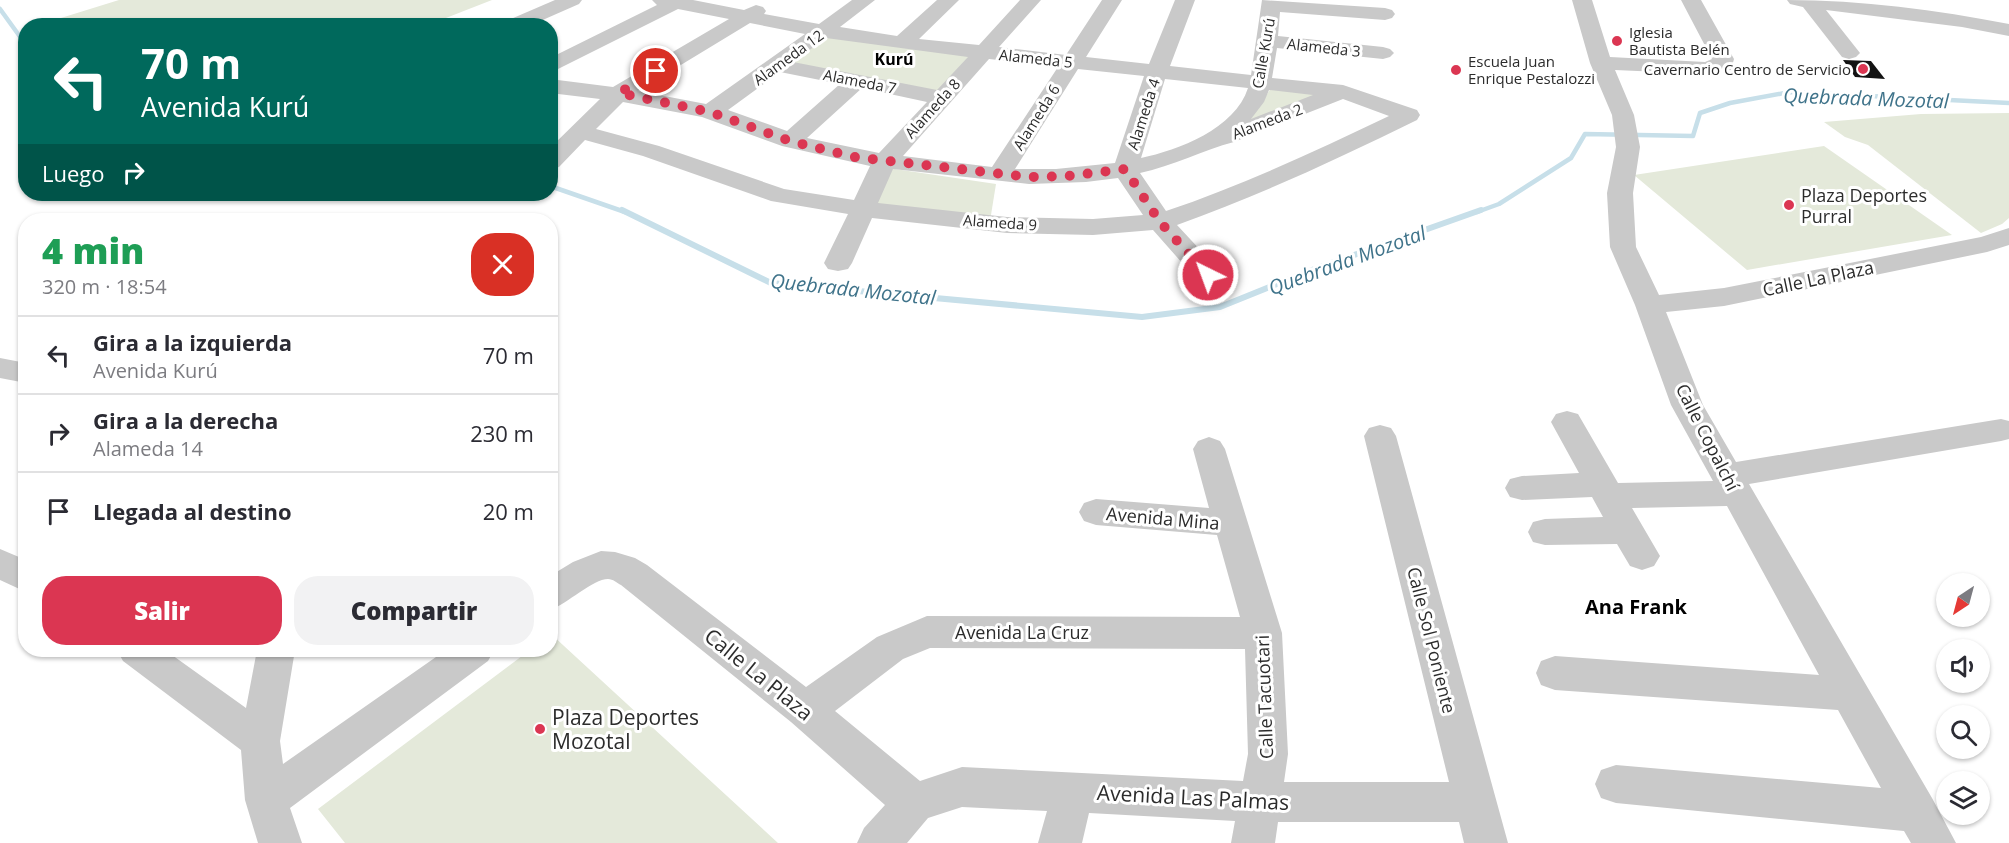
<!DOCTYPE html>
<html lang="es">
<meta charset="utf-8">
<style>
:root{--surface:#fff;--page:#f2f2f3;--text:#2b2b33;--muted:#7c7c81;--line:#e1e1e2;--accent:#db3652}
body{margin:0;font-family:"Open Sans",sans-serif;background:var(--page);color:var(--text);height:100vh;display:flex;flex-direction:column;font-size:22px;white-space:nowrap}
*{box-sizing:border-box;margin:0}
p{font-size:20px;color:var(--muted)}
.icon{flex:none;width:33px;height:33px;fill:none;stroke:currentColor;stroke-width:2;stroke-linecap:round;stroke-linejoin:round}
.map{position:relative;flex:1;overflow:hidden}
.side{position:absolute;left:18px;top:213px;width:540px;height:444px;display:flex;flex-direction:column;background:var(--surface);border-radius:24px;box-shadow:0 2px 4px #0004}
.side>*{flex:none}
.hud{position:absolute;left:18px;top:18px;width:540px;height:183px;border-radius:24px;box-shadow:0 2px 4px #0004;background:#00695c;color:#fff;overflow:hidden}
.needle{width:39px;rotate:216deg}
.controls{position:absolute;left:1936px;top:573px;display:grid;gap:12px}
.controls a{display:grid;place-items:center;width:54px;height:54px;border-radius:50%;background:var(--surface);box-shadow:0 2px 4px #0004;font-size:30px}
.pin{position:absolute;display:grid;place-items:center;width:51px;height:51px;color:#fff;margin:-26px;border:3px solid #fff;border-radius:50%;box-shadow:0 2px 6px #0007}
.me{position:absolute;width:66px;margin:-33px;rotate:318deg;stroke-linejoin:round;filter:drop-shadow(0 0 4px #0008)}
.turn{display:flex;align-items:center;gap:21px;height:126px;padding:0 24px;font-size:27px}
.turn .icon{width:78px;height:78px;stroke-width:2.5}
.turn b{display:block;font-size:42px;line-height:51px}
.then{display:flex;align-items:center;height:57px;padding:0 24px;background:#0003;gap:12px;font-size:22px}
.round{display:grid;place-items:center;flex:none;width:63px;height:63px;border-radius:24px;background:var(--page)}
.summary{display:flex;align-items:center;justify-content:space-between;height:102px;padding:0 24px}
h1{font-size:36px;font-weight:800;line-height:45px;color:#1e9e55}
.cta{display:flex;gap:12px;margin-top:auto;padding:12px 24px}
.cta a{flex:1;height:69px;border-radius:24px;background:var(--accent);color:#fff;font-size:24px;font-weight:800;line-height:69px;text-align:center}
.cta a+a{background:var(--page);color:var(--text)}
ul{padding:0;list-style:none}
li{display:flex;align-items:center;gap:18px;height:78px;padding:0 24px;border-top:2px solid var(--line)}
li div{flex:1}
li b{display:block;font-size:22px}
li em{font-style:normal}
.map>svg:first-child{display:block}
.green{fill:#e4e9da}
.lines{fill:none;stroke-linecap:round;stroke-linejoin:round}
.stream-far1{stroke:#c7dfe9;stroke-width:4.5}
.stream{stroke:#c7dfe9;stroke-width:6}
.building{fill:#131313}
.minor{fill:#c9c9c9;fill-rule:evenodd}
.route{stroke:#db3652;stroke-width:10;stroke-dasharray:0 18}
.poi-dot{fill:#db3652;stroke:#fff;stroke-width:2}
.labels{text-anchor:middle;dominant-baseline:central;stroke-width:6;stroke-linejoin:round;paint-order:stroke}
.far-poi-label{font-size:15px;fill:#2c2c2c;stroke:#fff;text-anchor:start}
.far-street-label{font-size:15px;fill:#2c2c2c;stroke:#fff}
.far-neighbourhood-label{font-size:16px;font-weight:bold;fill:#000;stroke:#fff}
.poi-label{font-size:18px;fill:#2c2c2c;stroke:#fff;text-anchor:start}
.street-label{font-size:18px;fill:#2c2c2c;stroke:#fff}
.water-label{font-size:20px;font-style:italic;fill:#3f738a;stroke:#fff}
.neighbourhood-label{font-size:20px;font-weight:bold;fill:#000;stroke:#fff}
.near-street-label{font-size:21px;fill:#2c2c2c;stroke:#fff}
.near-poi-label{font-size:21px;fill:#2c2c2c;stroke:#fff;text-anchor:start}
</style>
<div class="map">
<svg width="2009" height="843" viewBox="0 0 2009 843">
<rect width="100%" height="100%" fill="#fff"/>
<g class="green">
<polygon points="119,0 492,0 428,25 51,26 48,22"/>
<polygon points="825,33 972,55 937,92 787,62"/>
<polygon points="1273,85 1327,93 1250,120"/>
<polygon points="2009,113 2009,218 2002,224 1981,233 1868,145 1845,137 1824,122 1921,114"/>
<polygon points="1824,146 1952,235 1747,270 1634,175"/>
<polygon points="888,168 996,184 990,221 870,206"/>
<polygon points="551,634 778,843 345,843 318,809 530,650 550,650"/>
</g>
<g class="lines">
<g class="stream-far1">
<polyline points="0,9 26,45"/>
<polyline points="550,186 625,212"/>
<polyline points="1477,212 1499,204 1571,158 1585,134 1693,136 1700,113 1730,103 1790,92 2009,103"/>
</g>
<polyline class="stream" points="622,210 771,283 1142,317 1220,307 1309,271 1481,210"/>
</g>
<polygon class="building" points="1843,60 1871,61 1885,79 1855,77"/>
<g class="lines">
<g class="minor">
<polygon points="555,0 582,0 579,4 529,26 501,26 504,22"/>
<path d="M 652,0 L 693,0 L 744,10 L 756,5 L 763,7 L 766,11 L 764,14 L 819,24 L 852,0 L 875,0 L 840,27 L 897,36 L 937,0 L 959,0 L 919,39 L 979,45 L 1020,0 L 1041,0 L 999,47 L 1066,55 L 1102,0 L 1122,0 L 1086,57 L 1149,64 L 1175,0 L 1195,0 L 1170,66 L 1251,75 L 1262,0 L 1385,8 L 1392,10 L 1395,14 L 1392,18 L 1385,20 L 1280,12 L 1278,36 L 1383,47 L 1390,49 L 1394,53 L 1390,57 L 1383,59 L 1277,48 L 1272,78 L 1343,85 L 1417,110 L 1420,115 L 1417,120 C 1337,159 1261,195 1177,225 L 1218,269 L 1222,275 L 1218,281 L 1208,283 L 1198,281 L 1153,230 L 1093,235 L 1007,233 L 872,218 L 852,263 L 848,269 L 838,271 L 828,269 L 824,263 L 848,214 L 771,201 L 643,156 L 585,140 L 559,167 L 550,169 L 550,148 L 600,99 L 550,93 L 550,79 L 613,87 L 729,19 L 678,9 L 550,73 L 550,58 L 657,5 ZM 750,23 L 805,34 L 706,104 L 638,91 ZM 826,38 L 968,57 L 937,90 L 793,62 ZM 989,59 L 1058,67 L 992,167 L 903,156 ZM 1078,69 L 1144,76 L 1115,163 L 1056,169 L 1015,169 ZM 780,72 L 840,84 L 787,131 L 728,110 ZM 1165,79 L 1248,88 C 1235,129 1178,150 1141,158 ZM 862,88 L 927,102 L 879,153 L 807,138 ZM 1269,90 L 1313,95 L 1251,119 L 1264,102 ZM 1343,99 L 1389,116 C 1316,151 1243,185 1166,211 L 1140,173 C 1173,166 1203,150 1234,142 ZM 623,102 L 702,117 L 782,146 L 870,166 L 854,200 L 784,189 L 659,146 L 596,129 ZM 893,169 L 1029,184 L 1086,182 L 1118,178 L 1143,215 L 1093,219 L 1007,217 L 878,203 Z"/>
<polygon points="1572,0 1592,0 1610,57 1705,62 1712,59 1681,0 1701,0 1734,59 1731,70 1705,74 1615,70 1634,115 1640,147 1633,193 1636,247 1659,295 1724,288 1981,237 2009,228 2009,245 1987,252 1724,306 1666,312 1703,405 1736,462 2001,419 2009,421 2009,439 2001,441 1749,484 1932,798 1956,843 1911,843 1904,831 1616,803 1601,798 1595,784 1601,770 1616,765 1881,788 1838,710 1555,690 1541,685 1536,673 1541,661 1555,656 1819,675 1727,506 1632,508 1660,556 1654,566 1642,570 1630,566 1617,544 1545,545 1533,542 1528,532 1533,522 1545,519 1603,517 1592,497 1522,500 1510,497 1505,488 1510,479 1522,476 1579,473 1551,422 1556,414 1567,411 1578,414 1618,483 1713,481 1671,405 1635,305 1610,247 1607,193 1616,147 1612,115 1590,63"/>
<path d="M 1787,0 C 1862,0 1936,10 2009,24 L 2009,36 L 1962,27 L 1826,10 L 1860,53 L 1856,57 L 1849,59 L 1842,57 L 1803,7 L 1790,4 Z"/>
<polygon points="0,358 26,363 26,383 0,378"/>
<path d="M 1380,425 L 1391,428 L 1396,436 L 1508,843 L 1464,843 L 1459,822 L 1278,822 L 1275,843 L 1231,843 L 1235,821 L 1089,813 L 1082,843 L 1038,843 L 1047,811 L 962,807 L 928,818 L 907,843 L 857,843 L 864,828 L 885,805 L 791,722 L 621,585 C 617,583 613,579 608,579 C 593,579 567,604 550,610 L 550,576 L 573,562 L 601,551 L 615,552 L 635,558 L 647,565 L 806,687 L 877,637 L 927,616 L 1240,617 L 1217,535 L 1096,525 L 1084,521 L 1079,512 L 1084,503 L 1096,499 L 1209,508 L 1193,449 L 1198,441 L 1209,437 L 1220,441 L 1225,449 L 1282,633 L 1288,754 L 1284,782 L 1449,782 L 1364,436 L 1369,428 ZM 930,648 L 1245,649 L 1248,754 L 1243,781 L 962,767 L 920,781 L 835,711 L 903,659 Z"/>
<polygon points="0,549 26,560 26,592 0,580"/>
<polygon points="117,650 165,650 246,708 257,650 295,650 280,741 283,764 446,650 494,650 488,661 290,808 302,843 258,843 245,800 241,750 123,661"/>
</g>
</g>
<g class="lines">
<polyline class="route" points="656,71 619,93 710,112 790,141 854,157 1029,177 1068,176 1125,169 1160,222 1208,275"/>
</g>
<g class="poi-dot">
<circle cx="1617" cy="41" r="6"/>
<circle cx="1863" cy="69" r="6"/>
<circle cx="1456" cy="70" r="6"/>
<circle cx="1789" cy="205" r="6"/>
<circle cx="540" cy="729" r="6"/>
</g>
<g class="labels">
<g class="far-poi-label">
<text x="1629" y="32">Iglesia<tspan x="1629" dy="17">Bautista Belén</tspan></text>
<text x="1468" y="61">Escuela Juan<tspan x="1468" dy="17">Enrique Pestalozzi</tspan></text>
<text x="1851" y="69" text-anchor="end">Cavernario Centro de Servicio</text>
</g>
<g class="far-street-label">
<text transform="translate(1324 47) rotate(6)">Alameda 3</text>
<text transform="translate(1263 53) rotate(-80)">Calle Kurú</text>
<text transform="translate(788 57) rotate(-36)">Alameda 12</text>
<text transform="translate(1036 58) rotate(6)">Alameda 5</text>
<text transform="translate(860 81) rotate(11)">Alameda 7</text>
<text transform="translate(932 108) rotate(-48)">Alameda 8</text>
<text transform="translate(1143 114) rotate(-72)">Alameda 4</text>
<text transform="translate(1036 117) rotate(-58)">Alameda 6</text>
<text transform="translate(1267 121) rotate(-21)">Alameda 2</text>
<text transform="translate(1000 222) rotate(4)">Alameda 9</text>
</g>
<g class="far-neighbourhood-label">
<text x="894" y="59">Kurú</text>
</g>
<g class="poi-label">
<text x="1801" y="195">Plaza Deportes<tspan x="1801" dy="21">Purral</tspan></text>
</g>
<g class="street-label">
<text transform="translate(1818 278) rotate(-12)">Calle La Plaza</text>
<text transform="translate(1708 437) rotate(63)">Calle Copalchí</text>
<text transform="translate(1163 518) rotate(5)">Avenida Mina</text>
<text x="1022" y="632">Avenida La Cruz</text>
<text transform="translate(1432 640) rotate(76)">Calle Sol Poniente</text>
<text transform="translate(1264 697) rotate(-92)">Calle Tacuotari</text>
</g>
<g class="water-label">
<text transform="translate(1866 98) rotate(2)">Quebrada Mozotal</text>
<text transform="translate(1347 260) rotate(-20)">Quebrada Mozotal</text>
<text transform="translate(853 289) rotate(6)">Quebrada Mozotal</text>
</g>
<g class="neighbourhood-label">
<text x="1636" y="606">Ana Frank</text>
</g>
<g class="near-street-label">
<text transform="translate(759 674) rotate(39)">Calle La Plaza</text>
<text transform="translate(1193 797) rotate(3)">Avenida Las Palmas</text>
</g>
<g class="near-poi-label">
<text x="552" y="717">Plaza Deportes<tspan x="552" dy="24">Mozotal</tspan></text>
</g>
</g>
</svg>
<div class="controls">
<a><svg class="needle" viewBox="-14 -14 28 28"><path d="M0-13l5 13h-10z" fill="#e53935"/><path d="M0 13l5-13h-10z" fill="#7c7c81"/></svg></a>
<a><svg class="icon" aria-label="sound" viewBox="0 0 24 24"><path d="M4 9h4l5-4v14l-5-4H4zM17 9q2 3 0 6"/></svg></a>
<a><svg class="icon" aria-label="search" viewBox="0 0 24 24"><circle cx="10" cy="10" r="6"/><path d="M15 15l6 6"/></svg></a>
<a><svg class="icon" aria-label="layers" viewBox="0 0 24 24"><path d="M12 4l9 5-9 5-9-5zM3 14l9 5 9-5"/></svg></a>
</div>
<div class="pin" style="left:656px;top:71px;background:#d93025"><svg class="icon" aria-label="arrive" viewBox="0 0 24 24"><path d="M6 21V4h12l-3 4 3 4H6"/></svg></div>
<svg class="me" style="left:1208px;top:275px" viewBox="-20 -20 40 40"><circle r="17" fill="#db3652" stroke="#fff" stroke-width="3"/><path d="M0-11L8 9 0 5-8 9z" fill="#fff"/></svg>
<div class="hud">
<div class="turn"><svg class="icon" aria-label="left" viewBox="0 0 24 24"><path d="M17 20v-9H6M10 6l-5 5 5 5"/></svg><div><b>70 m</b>Avenida Kurú</div></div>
<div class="then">Luego<svg class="icon" aria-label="right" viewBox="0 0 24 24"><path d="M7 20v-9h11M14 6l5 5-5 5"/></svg></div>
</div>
<section class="side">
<div class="summary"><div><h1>4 min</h1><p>320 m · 18:54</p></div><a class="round" style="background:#d93025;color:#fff"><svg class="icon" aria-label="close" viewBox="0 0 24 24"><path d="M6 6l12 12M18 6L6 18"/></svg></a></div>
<ul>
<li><svg class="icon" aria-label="left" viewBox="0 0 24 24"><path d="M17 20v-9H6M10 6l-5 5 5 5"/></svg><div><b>Gira a la izquierda</b><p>Avenida Kurú</p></div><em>70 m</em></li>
<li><svg class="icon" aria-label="right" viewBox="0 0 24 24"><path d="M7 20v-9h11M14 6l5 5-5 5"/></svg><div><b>Gira a la derecha</b><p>Alameda 14</p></div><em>230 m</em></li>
<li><svg class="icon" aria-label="arrive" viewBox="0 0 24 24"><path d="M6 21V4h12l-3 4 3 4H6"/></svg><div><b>Llegada al destino</b></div><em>20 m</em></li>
</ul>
<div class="cta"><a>Salir</a><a>Compartir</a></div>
</section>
</div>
